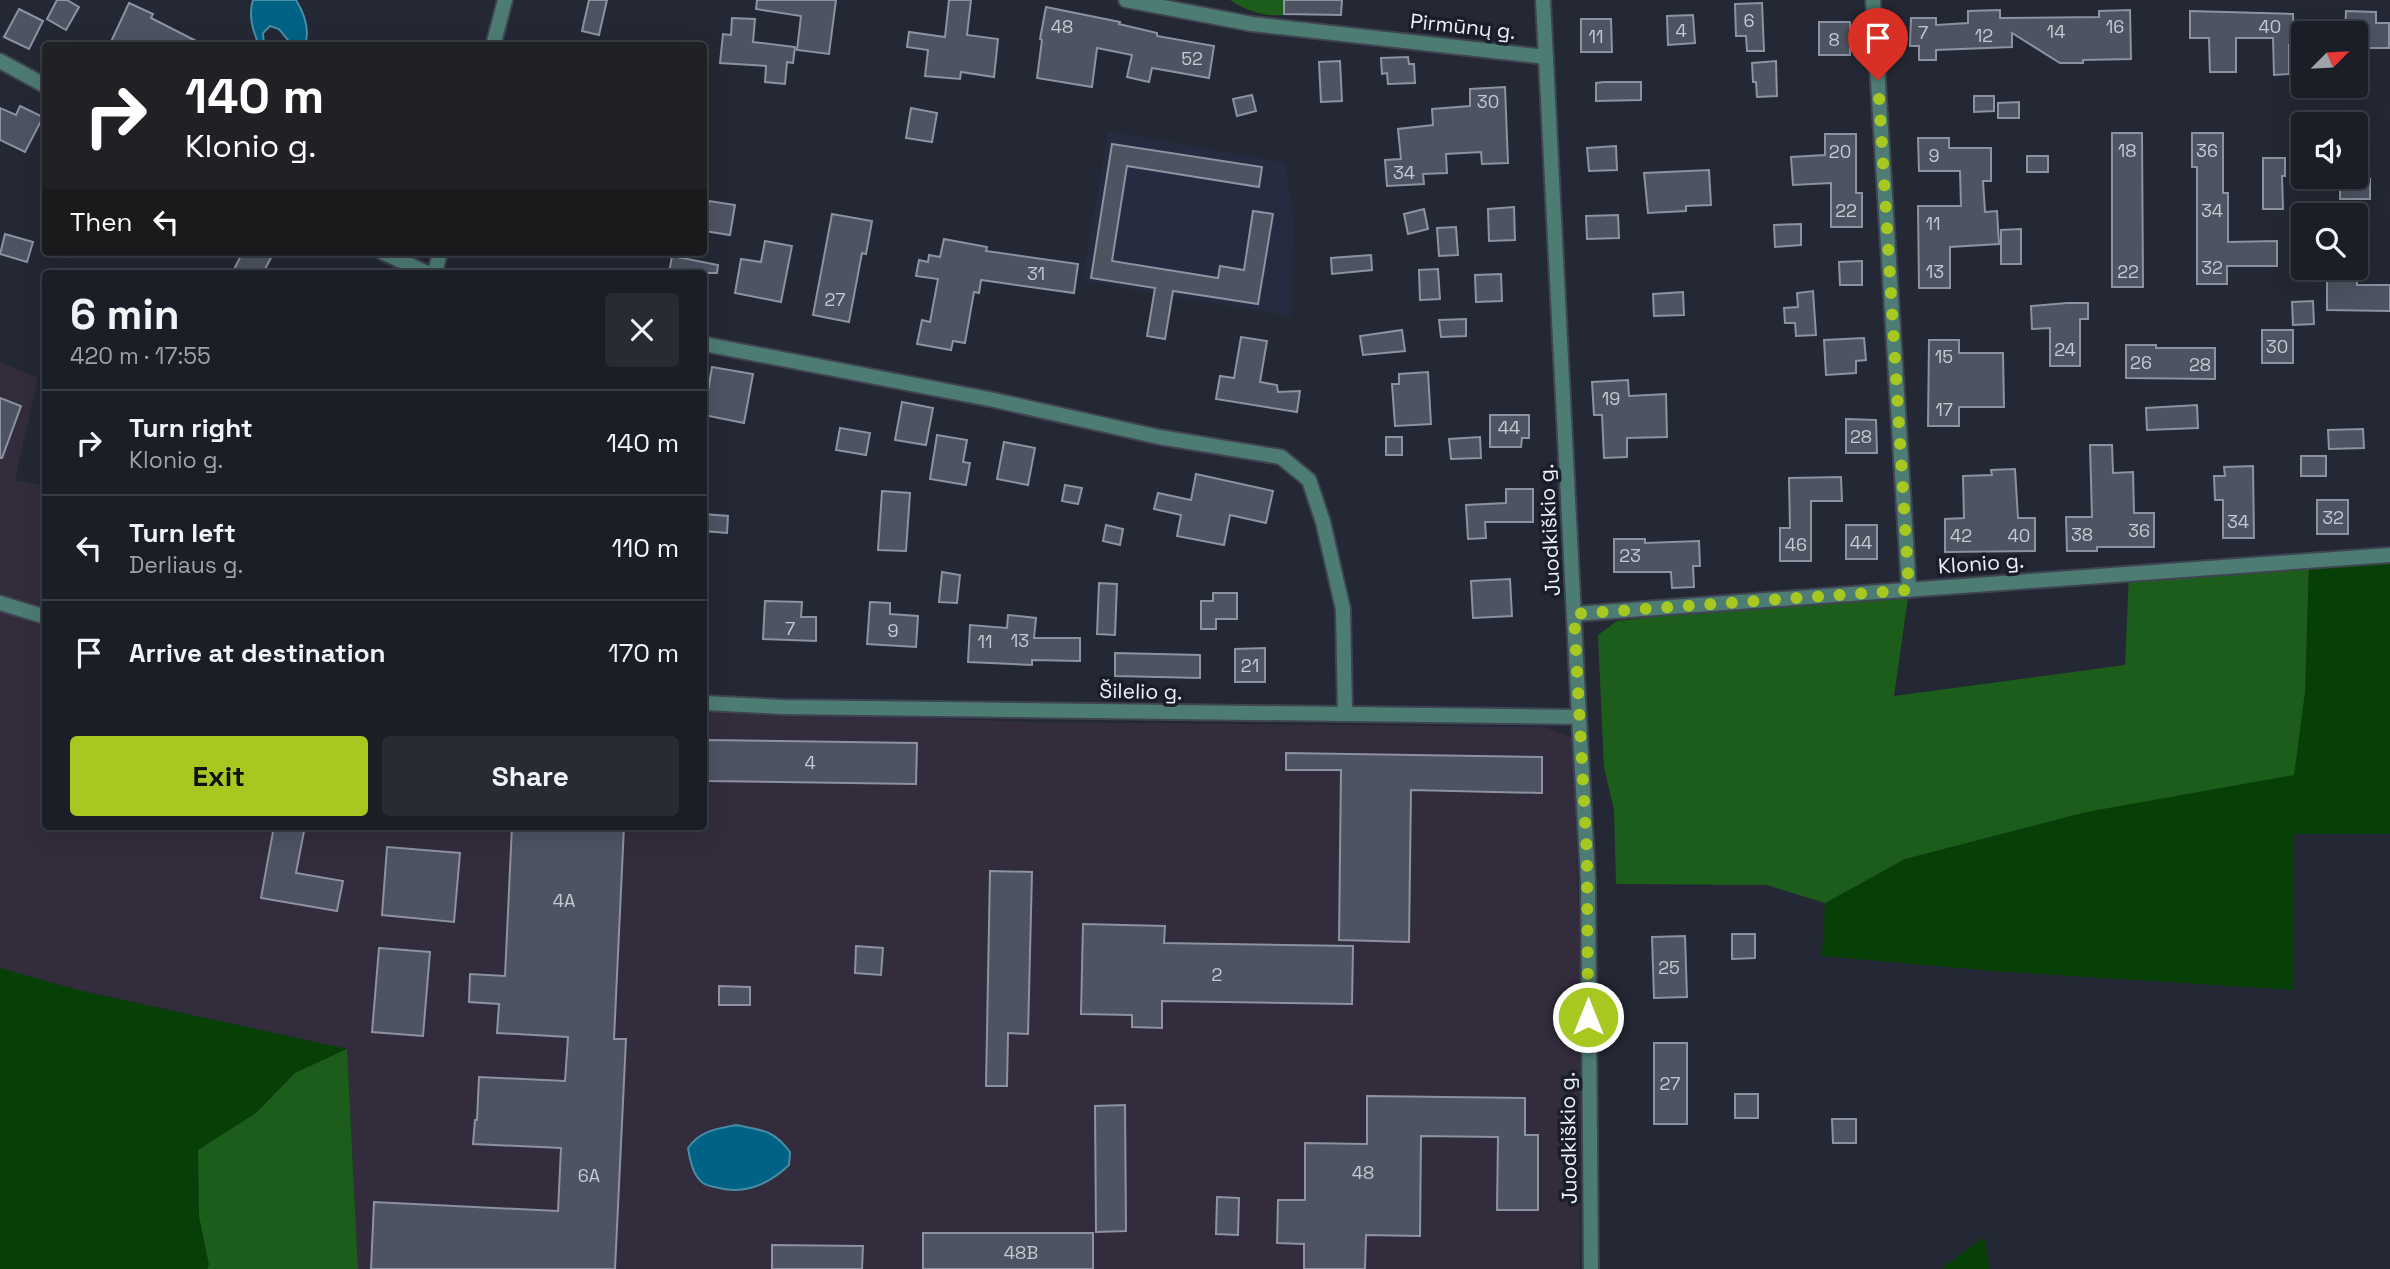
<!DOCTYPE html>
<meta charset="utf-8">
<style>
:root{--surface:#1a1e27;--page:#272b33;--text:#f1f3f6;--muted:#9fa2a7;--line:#383c44;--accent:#a6c820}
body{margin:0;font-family:"Space Grotesk",sans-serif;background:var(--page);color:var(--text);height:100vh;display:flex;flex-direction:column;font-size:26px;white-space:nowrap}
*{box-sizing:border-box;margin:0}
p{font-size:23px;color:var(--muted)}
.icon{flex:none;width:38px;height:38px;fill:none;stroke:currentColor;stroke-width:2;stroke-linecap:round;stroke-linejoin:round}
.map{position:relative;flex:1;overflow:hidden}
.side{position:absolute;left:42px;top:270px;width:665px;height:560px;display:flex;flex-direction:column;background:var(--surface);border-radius:7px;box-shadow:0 7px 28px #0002,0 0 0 2px var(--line)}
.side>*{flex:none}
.top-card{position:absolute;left:42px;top:42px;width:665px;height:214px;border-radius:7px;box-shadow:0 7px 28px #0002,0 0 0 2px var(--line);background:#202124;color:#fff;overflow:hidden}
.needle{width:46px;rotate:66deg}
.buttons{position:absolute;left:2291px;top:21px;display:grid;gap:14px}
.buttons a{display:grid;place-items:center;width:77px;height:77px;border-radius:7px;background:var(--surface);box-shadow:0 7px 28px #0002,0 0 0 2px var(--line);font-size:35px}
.pin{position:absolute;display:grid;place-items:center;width:60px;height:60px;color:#fff;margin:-72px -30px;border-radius:50% 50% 50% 0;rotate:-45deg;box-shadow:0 0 7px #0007}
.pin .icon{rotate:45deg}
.me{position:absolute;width:77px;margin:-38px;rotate:0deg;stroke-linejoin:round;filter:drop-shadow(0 0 5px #0008)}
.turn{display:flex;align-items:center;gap:24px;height:147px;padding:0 28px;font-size:32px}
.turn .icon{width:91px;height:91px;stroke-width:2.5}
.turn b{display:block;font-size:49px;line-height:60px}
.then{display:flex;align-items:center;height:66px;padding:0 28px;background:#0003;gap:14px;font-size:26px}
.round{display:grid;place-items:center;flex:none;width:74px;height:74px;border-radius:7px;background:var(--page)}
.summary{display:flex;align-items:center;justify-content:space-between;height:119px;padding:0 28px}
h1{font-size:42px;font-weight:600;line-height:52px}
.primary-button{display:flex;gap:14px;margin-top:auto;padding:14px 28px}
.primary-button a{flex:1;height:80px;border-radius:7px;background:var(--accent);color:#111;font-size:28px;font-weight:600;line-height:80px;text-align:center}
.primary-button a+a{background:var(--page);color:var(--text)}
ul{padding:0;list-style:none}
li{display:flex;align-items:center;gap:21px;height:105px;padding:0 28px;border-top:2px solid var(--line)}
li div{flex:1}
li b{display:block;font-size:26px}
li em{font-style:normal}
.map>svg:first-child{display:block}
.commercial{fill:#322c3d}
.built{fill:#262c3f}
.green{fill:#074007}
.forest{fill:#1d5d1b}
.water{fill:#006284;stroke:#478da7;stroke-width:2}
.building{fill:#4d5361;stroke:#8c92a2;stroke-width:2}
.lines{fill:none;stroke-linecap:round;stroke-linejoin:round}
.minor-casing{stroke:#3f4450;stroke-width:18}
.tertiary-casing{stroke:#3f4450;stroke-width:18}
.minor{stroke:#4d7c74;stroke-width:14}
.tertiary{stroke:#4d7c74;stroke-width:14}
.route{stroke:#a6c820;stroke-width:12;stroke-dasharray:0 21.6}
.labels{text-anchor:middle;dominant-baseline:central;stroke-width:7;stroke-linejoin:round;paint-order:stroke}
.number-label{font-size:18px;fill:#c5c9d3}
.street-label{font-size:21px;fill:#edf0f9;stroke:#1a1e2a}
</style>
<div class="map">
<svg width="2390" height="1269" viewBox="0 0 2390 1269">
<rect width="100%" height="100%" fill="#232834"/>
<polygon class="commercial" points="0,362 38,378 15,480 45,486 46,826 704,826 704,710 1035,722 1545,727 1573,738 1581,994 1580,1269 358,1269 347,1049 78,990 0,968"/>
<polygon class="built" points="1108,131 1285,163 1294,220 1291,316 1082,281"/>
<g class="green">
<polygon points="2390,555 2390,834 2294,834 2294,990 1993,971 1822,956 1825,903 1905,859 2086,812 2305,692 2309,561"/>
<polygon points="0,968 78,990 347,1049 295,1073 256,1113 198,1150 199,1216 209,1266 207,1269 0,1269"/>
<polygon points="1984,1237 1989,1269 1941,1269"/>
</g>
<g class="forest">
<path d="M 1230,0 L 1297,0 L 1298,7 C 1293,10 1287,15 1282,15 C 1264,17 1245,10 1230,0 Z"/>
<polygon points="2309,561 2305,692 2294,775 2086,812 1905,859 1825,903 1767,885 1616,884 1614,810 1604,767 1598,635 1617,621 1909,590 1894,696 2125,665 2129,574"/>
<polygon points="347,1049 358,1269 207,1269 209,1265 199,1216 198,1150 256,1113 295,1073"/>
</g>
<g class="water">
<path d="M 253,0 L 296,0 C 304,13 310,30 305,45 L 287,45 L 288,40 L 279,29 L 270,26 L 263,33 L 264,43 L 259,45 C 253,31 248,16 253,0 Z"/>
<path d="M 736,1125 C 762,1130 774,1130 790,1152 L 789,1165 C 770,1183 746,1195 719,1188 C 715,1187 707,1186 703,1183 C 693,1176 690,1160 688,1148 C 700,1131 715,1129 736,1125 Z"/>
</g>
<g class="building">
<polygon points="57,0 67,0 79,7 66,30 47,19"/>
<polygon points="589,0 607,0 599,35 582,31"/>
<polygon points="757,0 836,0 829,54 797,50 801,16 756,9"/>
<polygon points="949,0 971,0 967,35 998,39 994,77 961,72 960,79 925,76 928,50 907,47 909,32 945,37"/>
<polygon points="1284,0 1342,0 1341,15 1284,14"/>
<polygon points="129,3 153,14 151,18 206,46 109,46"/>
<polygon points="1762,3 1764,51 1747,51 1746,36 1736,36 1735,4"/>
<polygon points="1046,7 1120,22 1119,24 1157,33 1157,36 1214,46 1209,78 1152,68 1149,82 1127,77 1132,55 1097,48 1092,87 1037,78 1042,40 1040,39"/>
<polygon points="19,9 43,21 29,49 4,37"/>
<polygon points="2000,10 2000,18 2099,17 2099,11 2130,10 2131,59 2083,60 2083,63 2060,63 2012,33 2012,47 1936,50 1936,60 1919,60 1919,46 1910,46 1911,18 1936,18 1936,25 1968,23 1968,11"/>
<polygon points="2190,11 2293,14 2294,45 2289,45 2289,74 2274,75 2273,38 2236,38 2236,72 2210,72 2209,38 2190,38"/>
<polygon points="2346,11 2376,12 2376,23 2389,23 2389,48 2356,48 2356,33 2345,33"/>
<polygon points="1693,15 1695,43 1668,45 1667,16"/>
<polygon points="732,18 755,19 753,42 795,47 793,63 787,62 785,84 765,82 766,66 720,63 723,34 731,35"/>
<polygon points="1581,19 1611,19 1612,52 1581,52"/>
<rect x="1819" y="22" width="31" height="33"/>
<polygon points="1408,57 1409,64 1414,64 1415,83 1388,84 1387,73 1382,74 1381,58"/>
<polygon points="1340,61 1342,101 1321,102 1319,62"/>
<polygon points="1776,61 1777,96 1757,97 1756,82 1753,82 1752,63"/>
<polygon points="1604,82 1641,82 1641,100 1596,101 1596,83"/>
<polygon points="1505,87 1508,163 1482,164 1481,152 1446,154 1447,173 1423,174 1424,184 1387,186 1385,160 1401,159 1398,129 1433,125 1432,109 1470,106 1470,89"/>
<polygon points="1252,95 1256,111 1237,116 1233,99"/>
<polygon points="1974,96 1994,96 1994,111 1974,112"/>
<polygon points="2019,102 2019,118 1998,118 1998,103"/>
<polygon points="20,106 43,117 25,152 0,140 0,108 16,115"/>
<polygon points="911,108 937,113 932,142 906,138"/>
<polygon points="2112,133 2142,133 2143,287 2112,287"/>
<polygon points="2192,133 2223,133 2223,193 2228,193 2228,242 2277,241 2277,266 2227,266 2227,284 2197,284 2197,167 2192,167"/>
<polygon points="1825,134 1856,134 1856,193 1862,193 1862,227 1831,227 1831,183 1793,185 1791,157 1825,155"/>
<polygon points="1918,138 1949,138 1949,148 1991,148 1991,181 1983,181 1985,212 1997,211 1999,244 1950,247 1950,288 1919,288 1918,206 1961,206 1960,171 1919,171"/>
<polygon points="1112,144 1262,167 1259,187 1127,166 1112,261 1218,278 1220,266 1244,270 1253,211 1273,214 1258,304 1173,291 1165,339 1147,336 1155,288 1091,278"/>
<polygon points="1616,146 1617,170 1589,171 1587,148"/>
<rect x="2027" y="156" width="21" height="16"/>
<polygon points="2263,158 2285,158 2285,176 2282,176 2283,209 2263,209"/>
<polygon points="1709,170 1711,205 1686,206 1686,211 1648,213 1644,173"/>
<rect x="2340" y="179" width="30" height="20"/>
<polygon points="709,201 735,205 730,235 704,231"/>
<polygon points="1514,207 1515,240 1489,241 1488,209"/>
<polygon points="1424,209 1428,229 1408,234 1404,214"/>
<polygon points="832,214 872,221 866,254 862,253 849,322 813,315"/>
<polygon points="1618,215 1619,238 1587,239 1586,216"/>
<polygon points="1801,224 1801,245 1775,247 1774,225"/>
<polygon points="1456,227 1458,255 1439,256 1437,228"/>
<polygon points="2021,229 2021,264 2001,264 2001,230"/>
<polygon points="5,234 33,242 27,262 0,254"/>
<polygon points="944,239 987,247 986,251 1078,264 1074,293 981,280 979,293 974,292 965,343 953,341 951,350 917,344 922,320 930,322 938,279 916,276 919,260 928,262 929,255 940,257"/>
<polygon points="765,241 792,246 781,302 735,293 741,259 761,262"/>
<polygon points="243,252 274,252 263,273 232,273"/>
<polygon points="1371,255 1372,270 1332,274 1331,258"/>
<polygon points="672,256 718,265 717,273 669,273"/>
<polygon points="1862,261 1862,285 1840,285 1839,262"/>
<polygon points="1438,269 1440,299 1420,300 1419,270"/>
<polygon points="1501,274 1502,301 1476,302 1475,275"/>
<polygon points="2327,277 2357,277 2357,285 2390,285 2390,311 2327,310"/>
<polygon points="1813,291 1816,335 1796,336 1795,323 1785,323 1784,308 1798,307 1797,293"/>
<polygon points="1683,292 1684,315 1654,316 1653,294"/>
<polygon points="2313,301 2314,324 2293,325 2292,302"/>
<polygon points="2067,303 2088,303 2088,319 2080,319 2080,366 2050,366 2050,328 2032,329 2031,306"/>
<polygon points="1466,319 1466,336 1441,337 1439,320"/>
<polygon points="1402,330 1405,351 1363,355 1360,336"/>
<rect x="2262" y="330" width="31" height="33"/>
<polygon points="1241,337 1267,341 1260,382 1277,385 1278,392 1300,391 1297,412 1216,399 1220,376 1234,378"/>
<polygon points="1864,338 1866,360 1856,361 1856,373 1826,375 1824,340"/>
<polygon points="1929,340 1959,340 1959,353 2003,353 2004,407 1959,407 1959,426 1928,426"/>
<polygon points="2126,345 2156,345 2156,348 2215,348 2215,379 2126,378"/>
<polygon points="712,367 753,374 744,423 704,415"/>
<polygon points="1428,372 1431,424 1395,426 1392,384 1399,384 1399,374"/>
<polygon points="1628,380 1629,396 1666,394 1667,437 1627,438 1627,457 1604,458 1602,415 1594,415 1592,382"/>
<polygon points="0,398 21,406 2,458 0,458"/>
<polygon points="902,402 933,408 926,445 895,440"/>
<polygon points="2197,405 2198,428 2147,430 2146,408"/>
<polygon points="1490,415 1529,415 1529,438 1522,438 1521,447 1490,447"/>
<polygon points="1846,419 1876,420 1877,453 1846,453"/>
<polygon points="840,428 870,433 866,455 836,450"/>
<polygon points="2363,429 2364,448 2329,449 2328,430"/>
<polygon points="937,435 967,440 963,462 970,463 966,485 930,479"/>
<rect x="1386" y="437" width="16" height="18"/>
<polygon points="1480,437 1481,458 1451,459 1449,439"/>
<polygon points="1004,442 1035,448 1028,485 997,479"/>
<polygon points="2090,445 2112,445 2113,473 2133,472 2134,513 2154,513 2154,547 2097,547 2097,551 2067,551 2066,517 2092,517"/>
<rect x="2301" y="456" width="25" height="20"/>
<polygon points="2253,466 2254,538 2223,538 2223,500 2215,500 2214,476 2225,476 2224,467"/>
<polygon points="2015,469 2018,518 2035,518 2035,551 1945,552 1945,519 1964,518 1963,476 1992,475 1991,470"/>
<polygon points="1196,474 1273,491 1266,523 1230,515 1224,545 1177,536 1181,515 1154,509 1158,493 1191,500"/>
<polygon points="1841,477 1842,501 1811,501 1811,561 1780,561 1780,528 1790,528 1789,478"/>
<polygon points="1065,485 1082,488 1078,504 1062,501"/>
<polygon points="1506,489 1533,489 1533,522 1485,522 1486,538 1468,539 1466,505 1506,503"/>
<polygon points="882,491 910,493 906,551 878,550"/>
<rect x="2317" y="500" width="31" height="34"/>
<polygon points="704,514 728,516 727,533 704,531"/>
<polygon points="1106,525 1123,529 1120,545 1103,541"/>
<rect x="1846" y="525" width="31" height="34"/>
<polygon points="1614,539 1645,539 1645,543 1699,541 1700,566 1693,566 1694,587 1672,588 1671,572 1614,572"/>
<polygon points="942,572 960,575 957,603 939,602"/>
<polygon points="1510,579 1512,616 1473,618 1471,581"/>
<polygon points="1099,583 1117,584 1115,635 1097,634"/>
<polygon points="1213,593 1237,593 1237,619 1216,619 1216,629 1201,629 1201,601 1213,601"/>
<polygon points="765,601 802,602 801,617 816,617 816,641 763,639"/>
<polygon points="870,602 890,603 890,614 918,616 916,647 867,644"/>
<polygon points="1008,615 1036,618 1034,638 1080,638 1080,661 1032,660 1032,665 968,662 970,625 1007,628"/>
<polygon points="1265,648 1265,682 1235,682 1235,649"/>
<polygon points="1115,653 1200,655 1200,678 1115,676"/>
<polygon points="704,740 917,743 916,784 704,781"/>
<polygon points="1286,753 1542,757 1542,793 1411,790 1409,942 1339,940 1341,770 1286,770"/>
<polygon points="274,826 305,826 296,873 343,881 337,911 261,898"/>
<polygon points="512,826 624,826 614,1039 626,1039 615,1269 371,1269 374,1202 558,1211 561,1148 473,1144 475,1120 477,1120 479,1077 565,1081 568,1037 497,1033 499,1004 469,1002 470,974 505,976"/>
<polygon points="387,847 460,853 454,922 382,915"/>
<polygon points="990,871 1032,872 1028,1034 1008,1033 1007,1086 986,1086"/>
<polygon points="1083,924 1165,926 1164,943 1353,946 1352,1004 1162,1001 1162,1028 1132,1027 1132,1015 1081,1014"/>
<polygon points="1732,934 1755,934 1755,958 1732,959"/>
<polygon points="1685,936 1687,997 1654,998 1652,937"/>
<polygon points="856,946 883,948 881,975 855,973"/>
<polygon points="379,948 430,952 423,1036 372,1032"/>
<polygon points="719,986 750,987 750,1005 719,1005"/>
<rect x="1654" y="1043" width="33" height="81"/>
<rect x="1735" y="1094" width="23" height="24"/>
<polygon points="1367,1096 1525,1098 1525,1135 1538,1135 1538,1210 1497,1210 1498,1137 1421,1136 1420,1236 1366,1235 1365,1269 1304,1269 1304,1244 1277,1243 1278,1200 1305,1200 1305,1143 1367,1144"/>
<polygon points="1125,1105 1126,1231 1096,1232 1095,1106"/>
<polygon points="1832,1119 1856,1119 1856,1143 1833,1143"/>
<polygon points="1217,1197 1239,1198 1238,1235 1216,1234"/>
<rect x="923" y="1233" width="170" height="36"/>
<polygon points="772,1245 863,1246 862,1269 772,1269"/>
</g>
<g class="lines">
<defs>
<g id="minor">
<polyline points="1126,0 1252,24 1546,57"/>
<polyline points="1873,0 1909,590"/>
<polyline points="493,46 505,0"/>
<polyline points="0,61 46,86"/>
<polyline points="382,252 427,273"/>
<polyline points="435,273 440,252"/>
<polyline points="704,344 994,400 1159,437 1281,457 1309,480 1323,522 1343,609 1345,714"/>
<polyline points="0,603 46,617"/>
<polyline points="1574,614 2390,555"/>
<polyline points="704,703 783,707 1579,717"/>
</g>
<polyline id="tertiary" points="1543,0 1579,717 1588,880 1591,1269"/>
</defs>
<use href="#minor" class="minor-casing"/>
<use href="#tertiary" class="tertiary-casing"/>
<use href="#minor" class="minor"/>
<use href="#tertiary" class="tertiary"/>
</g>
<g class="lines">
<polyline class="route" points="1588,1017 1587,857 1574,614 1909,590 1878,80"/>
</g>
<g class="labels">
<g class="number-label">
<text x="1749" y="20">6</text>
<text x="1062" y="26">48</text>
<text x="2115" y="26">16</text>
<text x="2270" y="26">40</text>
<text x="1681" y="30">4</text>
<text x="2056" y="31">14</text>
<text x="1923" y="32">7</text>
<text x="1984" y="35">12</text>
<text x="1596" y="36">11</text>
<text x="1834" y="39">8</text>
<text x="1192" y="58">52</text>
<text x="1488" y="101">30</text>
<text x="2127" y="150">18</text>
<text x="2207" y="150">36</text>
<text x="1840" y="151">20</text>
<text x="1934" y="155">9</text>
<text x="1404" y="172">34</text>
<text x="1846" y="210">22</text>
<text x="2212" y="210">34</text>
<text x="1933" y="223">11</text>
<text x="2212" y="267">32</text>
<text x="1935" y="271">13</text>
<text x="2128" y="271">22</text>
<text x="1036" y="273">31</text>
<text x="835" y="299">27</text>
<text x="2277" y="346">30</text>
<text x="2065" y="349">24</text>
<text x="1944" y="356">15</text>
<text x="2141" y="362">26</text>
<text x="2200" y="364">28</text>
<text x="1611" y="398">19</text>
<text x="1944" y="409">17</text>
<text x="1509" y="427">44</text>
<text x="1861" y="436">28</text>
<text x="2333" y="517">32</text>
<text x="2238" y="521">34</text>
<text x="2139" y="530">36</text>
<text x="2082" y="534">38</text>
<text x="1961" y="535">42</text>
<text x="2019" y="535">40</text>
<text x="1861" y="542">44</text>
<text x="1796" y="544">46</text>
<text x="1630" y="555">23</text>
<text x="790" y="628">7</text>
<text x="893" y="630">9</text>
<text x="1020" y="640">13</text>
<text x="985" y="641">11</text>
<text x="1250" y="665">21</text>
<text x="810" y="762">4</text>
<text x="564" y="900">4A</text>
<text x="1669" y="967">25</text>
<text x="1217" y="974">2</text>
<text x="1670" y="1083">27</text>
<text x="1363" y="1172">48</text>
<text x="589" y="1175">6A</text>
<text x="1021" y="1252">48B</text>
</g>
<g class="street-label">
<text transform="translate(1463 26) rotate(6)">Pirmūnų g.</text>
<text transform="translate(1549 530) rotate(-93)">Juodkiškio g.</text>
<text transform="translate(1981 563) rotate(-4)">Klonio g.</text>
<text transform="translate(1141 691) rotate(1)">Šilelio g.</text>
<text transform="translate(1568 1138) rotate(-91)">Juodkiškio g.</text>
</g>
</g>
</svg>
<div class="buttons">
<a><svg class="needle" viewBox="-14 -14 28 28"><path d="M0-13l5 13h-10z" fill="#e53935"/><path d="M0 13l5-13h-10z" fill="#9fa2a7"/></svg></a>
<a><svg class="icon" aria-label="sound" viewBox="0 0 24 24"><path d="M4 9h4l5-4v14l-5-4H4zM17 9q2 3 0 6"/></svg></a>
<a><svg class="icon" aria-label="search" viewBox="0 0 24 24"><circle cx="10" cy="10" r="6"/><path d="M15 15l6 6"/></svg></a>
</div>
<div class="pin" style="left:1878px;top:80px;background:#d93025"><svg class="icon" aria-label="arrive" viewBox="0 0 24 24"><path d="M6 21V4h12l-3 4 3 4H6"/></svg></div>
<svg class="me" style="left:1588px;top:1017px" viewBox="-20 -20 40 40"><circle r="17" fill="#a6c820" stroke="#fff" stroke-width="3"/><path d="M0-11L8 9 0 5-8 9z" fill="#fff"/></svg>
<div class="top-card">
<div class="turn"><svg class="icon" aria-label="right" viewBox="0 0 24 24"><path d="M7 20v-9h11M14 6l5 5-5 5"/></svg><div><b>140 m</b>Klonio g.</div></div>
<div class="then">Then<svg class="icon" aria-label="left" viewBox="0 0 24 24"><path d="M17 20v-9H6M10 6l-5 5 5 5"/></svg></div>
</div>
<section class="side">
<div class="summary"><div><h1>6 min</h1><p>420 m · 17:55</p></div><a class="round"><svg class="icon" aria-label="close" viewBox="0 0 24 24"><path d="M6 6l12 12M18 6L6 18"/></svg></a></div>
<ul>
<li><svg class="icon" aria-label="right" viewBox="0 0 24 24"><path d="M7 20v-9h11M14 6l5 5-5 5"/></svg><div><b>Turn right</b><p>Klonio g.</p></div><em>140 m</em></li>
<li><svg class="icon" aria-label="left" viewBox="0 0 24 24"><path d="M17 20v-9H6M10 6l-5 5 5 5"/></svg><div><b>Turn left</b><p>Derliaus g.</p></div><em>110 m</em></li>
<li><svg class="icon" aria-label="arrive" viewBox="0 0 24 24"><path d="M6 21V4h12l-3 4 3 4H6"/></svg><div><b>Arrive at destination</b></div><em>170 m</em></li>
</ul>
<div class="primary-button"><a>Exit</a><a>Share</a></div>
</section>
</div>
